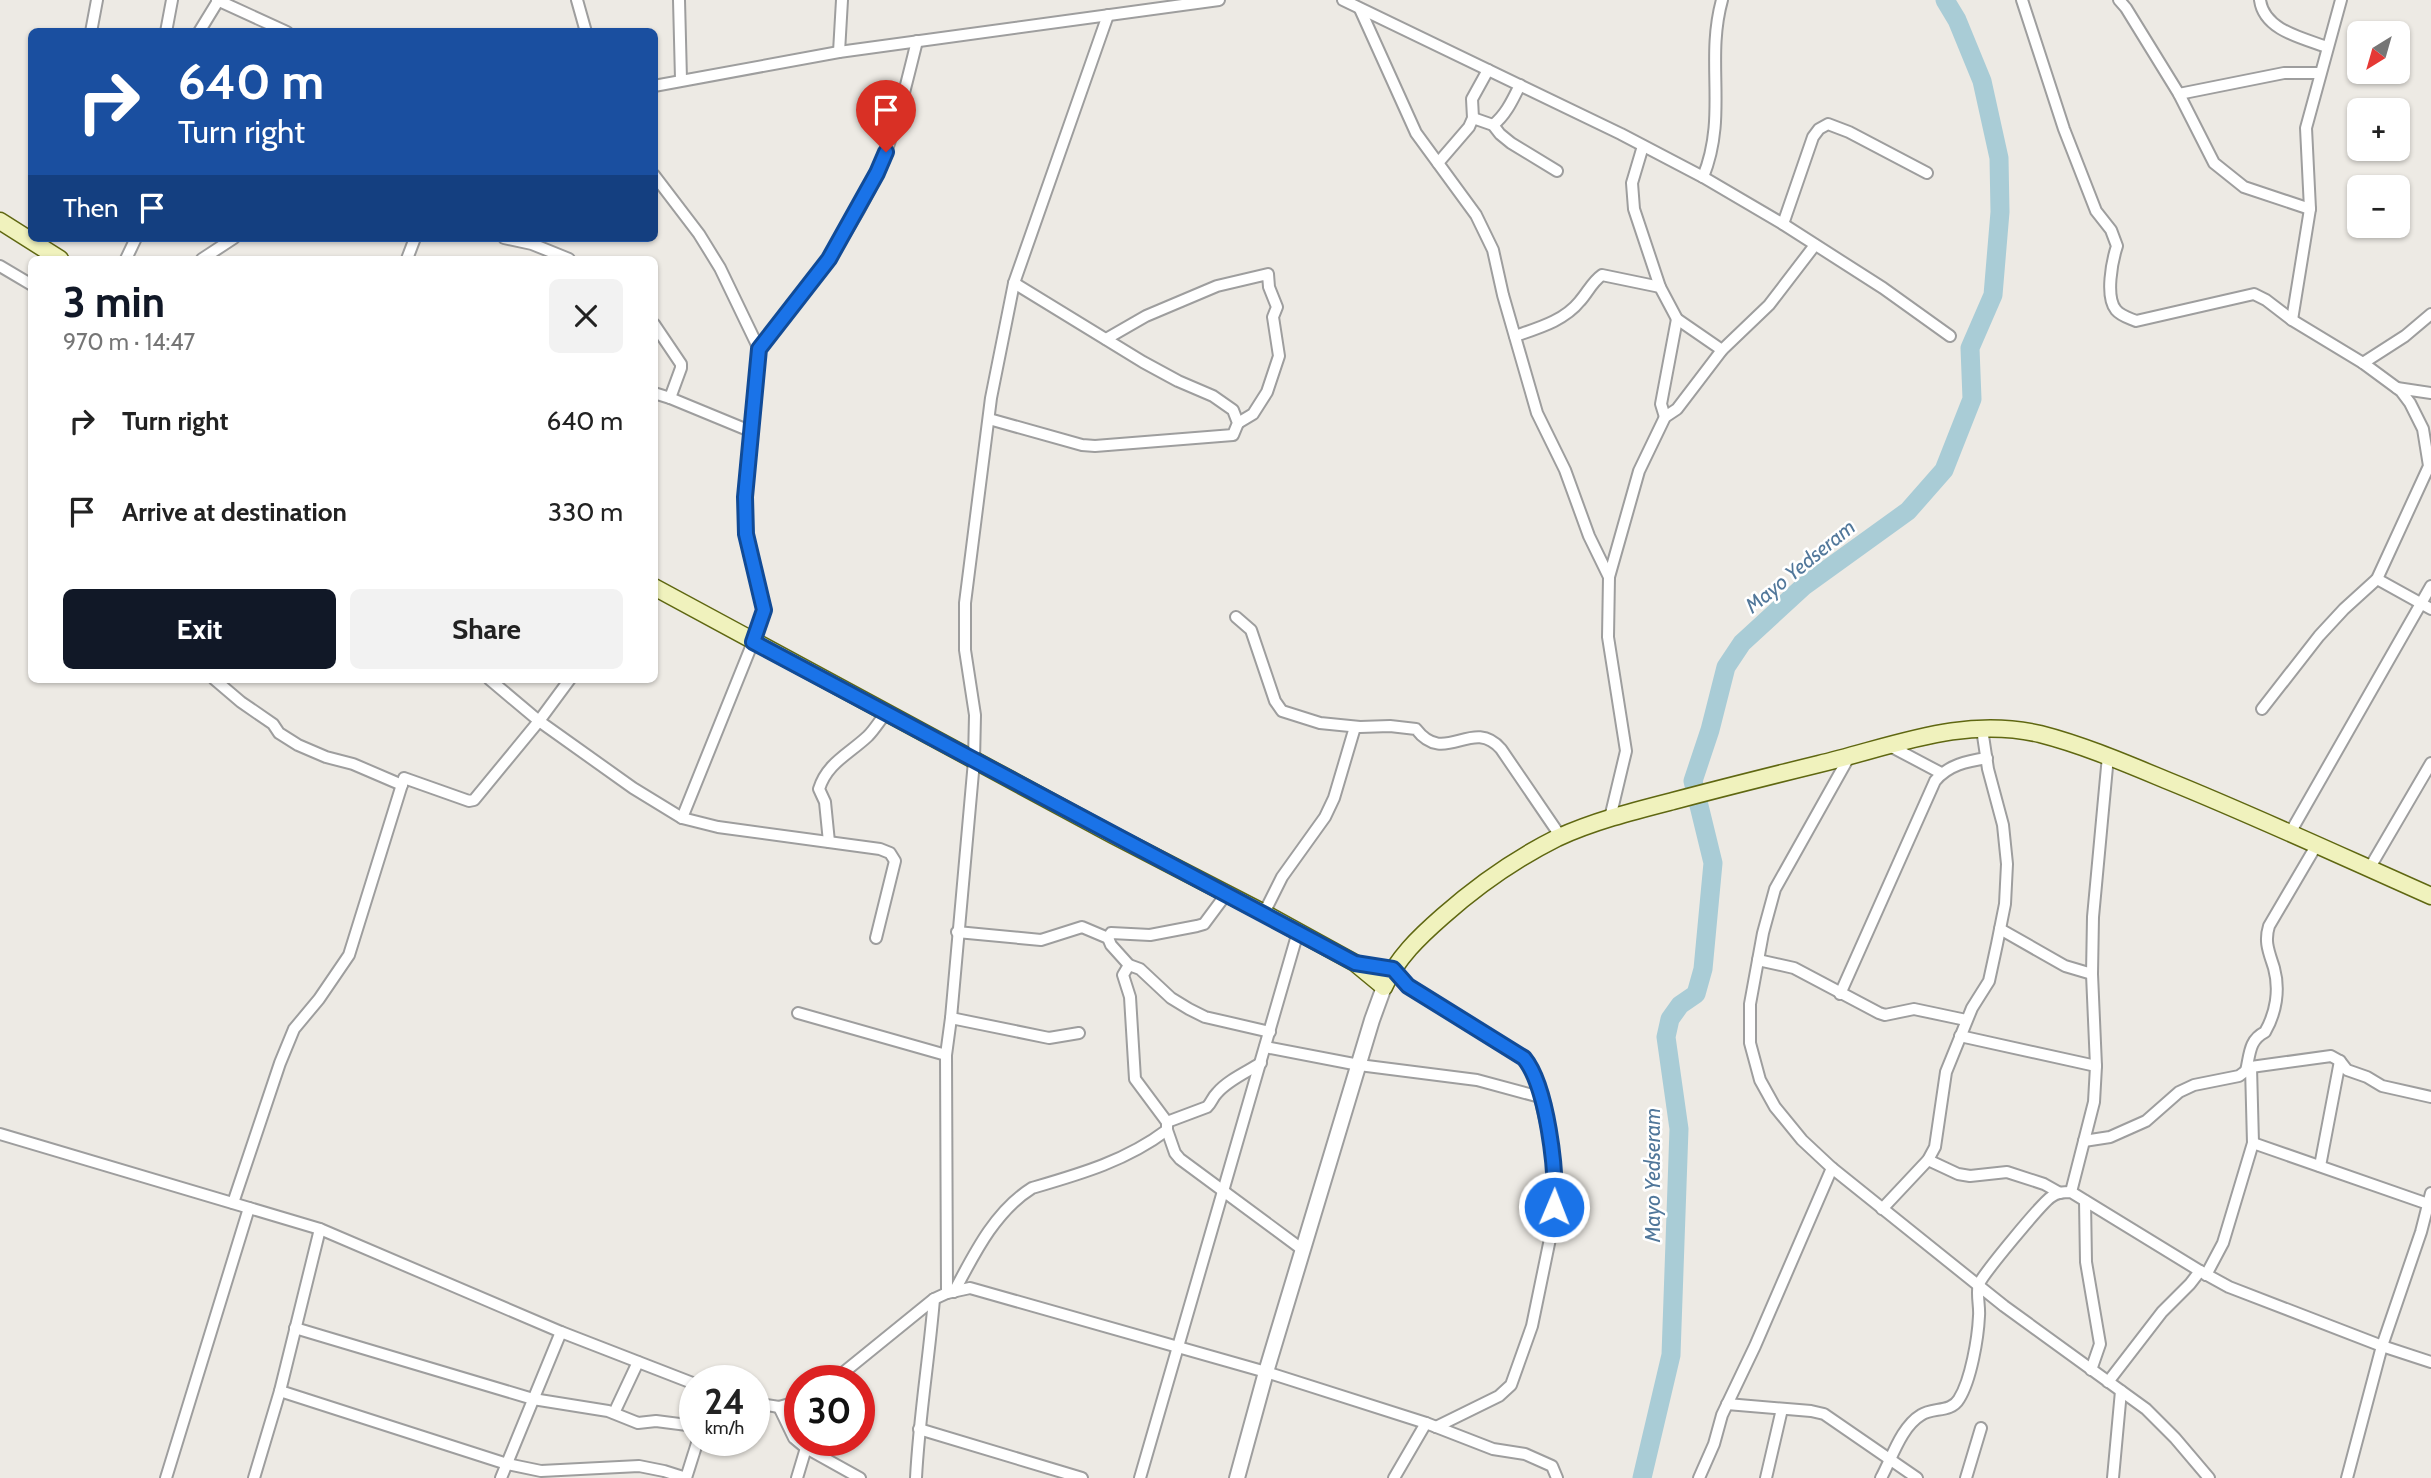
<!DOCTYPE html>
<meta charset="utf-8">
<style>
:root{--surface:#fff;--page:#f2f2f2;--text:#222;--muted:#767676;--accent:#111827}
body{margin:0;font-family:Cabin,sans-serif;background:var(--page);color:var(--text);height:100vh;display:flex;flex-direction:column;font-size:26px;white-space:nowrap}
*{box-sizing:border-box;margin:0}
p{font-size:23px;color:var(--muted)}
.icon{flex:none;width:38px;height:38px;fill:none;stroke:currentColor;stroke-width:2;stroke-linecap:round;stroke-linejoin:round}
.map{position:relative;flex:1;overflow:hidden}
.drawer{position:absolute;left:28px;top:256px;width:630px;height:427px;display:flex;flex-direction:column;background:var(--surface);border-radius:10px;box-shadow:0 2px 5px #0004}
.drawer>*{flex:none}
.top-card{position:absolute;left:28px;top:28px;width:630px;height:214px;border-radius:10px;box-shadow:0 2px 5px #0004;background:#1a4fa0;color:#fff;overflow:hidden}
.needle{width:46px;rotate:217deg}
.controls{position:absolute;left:2347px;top:21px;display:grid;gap:14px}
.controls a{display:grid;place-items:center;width:63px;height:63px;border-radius:10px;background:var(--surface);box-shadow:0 2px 5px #0004;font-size:35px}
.speed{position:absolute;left:679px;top:1365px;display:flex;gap:14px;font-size:35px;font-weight:700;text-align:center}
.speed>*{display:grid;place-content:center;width:91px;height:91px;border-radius:50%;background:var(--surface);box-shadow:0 2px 5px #0004;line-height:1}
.speed small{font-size:18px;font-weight:400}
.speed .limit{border:10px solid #d22;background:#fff;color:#111}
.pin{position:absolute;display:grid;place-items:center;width:60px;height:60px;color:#fff;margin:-72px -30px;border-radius:50% 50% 50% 0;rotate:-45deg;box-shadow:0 0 7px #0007}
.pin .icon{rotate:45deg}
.me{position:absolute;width:77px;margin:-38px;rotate:1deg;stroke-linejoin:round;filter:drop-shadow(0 0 5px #0008)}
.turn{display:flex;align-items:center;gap:24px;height:147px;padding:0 35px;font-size:32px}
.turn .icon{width:91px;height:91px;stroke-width:2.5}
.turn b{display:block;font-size:49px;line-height:60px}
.then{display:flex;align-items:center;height:66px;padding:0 35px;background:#0003;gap:14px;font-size:26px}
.round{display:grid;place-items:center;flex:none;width:74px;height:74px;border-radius:10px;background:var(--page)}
.overview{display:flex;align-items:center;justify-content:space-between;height:119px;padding:0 35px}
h1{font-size:42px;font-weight:700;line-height:52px;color:var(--accent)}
.cta{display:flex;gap:14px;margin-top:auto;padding:14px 35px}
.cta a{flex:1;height:80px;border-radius:10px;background:var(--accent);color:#fff;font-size:28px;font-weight:700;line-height:80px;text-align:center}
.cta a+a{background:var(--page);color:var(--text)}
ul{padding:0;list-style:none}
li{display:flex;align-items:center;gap:21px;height:91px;padding:0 35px}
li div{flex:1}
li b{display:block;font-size:26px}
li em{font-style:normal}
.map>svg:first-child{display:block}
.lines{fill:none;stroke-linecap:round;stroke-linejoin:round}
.river{stroke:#a9ccd6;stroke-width:19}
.minor-casing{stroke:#9e9e9e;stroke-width:14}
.tertiary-casing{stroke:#9e9e9e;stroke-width:18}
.secondary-casing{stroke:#5f6711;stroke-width:19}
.minor{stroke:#fff;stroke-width:10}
.tertiary{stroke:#fff;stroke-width:14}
.secondary{stroke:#f0f2bd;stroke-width:16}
.route-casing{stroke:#114b97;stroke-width:18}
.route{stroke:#1a73e8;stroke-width:12}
.labels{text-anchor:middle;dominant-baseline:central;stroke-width:5;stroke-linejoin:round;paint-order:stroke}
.water-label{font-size:21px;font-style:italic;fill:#51779a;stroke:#fff}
</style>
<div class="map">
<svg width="2431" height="1478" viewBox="0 0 2431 1478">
<rect width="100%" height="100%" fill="#edeae4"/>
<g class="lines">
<polyline class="river" points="1642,1478 1671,1355 1679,1129 1666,1037 1670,1019 1680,1005 1696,994 1703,969 1713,863 1693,781 1710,730 1726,667 1742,643 1804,586 1908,511 1944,470 1972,399 1970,348 1993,295 2000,212 1999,158 1982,81 1957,20 1945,0"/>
<defs>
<g id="minor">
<polyline points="217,0 287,32"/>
<polyline points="577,0 586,32"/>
<polyline points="679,0 681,79"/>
<polyline points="1343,0 1621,134 1703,177 1783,224 1883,288 1950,336"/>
<path d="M 2022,0 L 2064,129 L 2096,211 L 2111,230 L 2117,246 C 2112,261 2105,297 2116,310 C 2121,316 2129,318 2136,321 L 2254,294 L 2266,300 L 2292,320 L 2363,363 L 2401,391 L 2410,403 L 2423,429 L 2429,466 L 2377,579 L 2344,609 L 2319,636 L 2262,709"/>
<polyline points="2119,0 2126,8 2179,94 2214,163 2244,187 2310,209"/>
<path d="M 2260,0 C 2264,30 2302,38 2327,47"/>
<polyline points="1360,9 1416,133 1476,215 1493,250 1503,295 1537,413 1565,470 1589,536 1609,577"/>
<polyline points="91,32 97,0"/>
<polyline points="166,32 172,0"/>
<polyline points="199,32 218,1"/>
<polyline points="839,52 842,0"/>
<polyline points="654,86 839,52 1219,0"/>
<polyline points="2179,94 2284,73 2319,73"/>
<polyline points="1473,118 1493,125 1500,134 1511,143 1557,171"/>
<path d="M 1493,125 C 1506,115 1513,99 1520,85"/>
<polyline points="1643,146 1632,183 1634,209 1660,287 1677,319 1722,350"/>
<polyline points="1438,163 1469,127 1473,118 1472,99 1488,70"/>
<polyline points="654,175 699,234 720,268 759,349 745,497 746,534 764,610 753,642 682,818"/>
<path d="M 1703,177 C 1728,116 1705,61 1722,0"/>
<polyline points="1783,224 1813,137 1819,129 1828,124 1849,132 1927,173"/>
<polyline points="504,238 532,244 569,259"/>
<polyline points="126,259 136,238"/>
<polyline points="202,259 234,238"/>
<polyline points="407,259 415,238"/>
<polyline points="0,266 32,285"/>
<polyline points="2292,320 2310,209 2306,128 2341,0"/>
<polyline points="654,324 681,364 681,368 670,398"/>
<path d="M 1515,336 C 1538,328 1564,321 1580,301 C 1588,292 1592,282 1602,275 L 1660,287"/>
<polyline points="1106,339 1146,316 1217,286 1268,274 1269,287 1277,307 1273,317 1279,356 1267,392 1253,414 1238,423"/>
<path d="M 759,349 C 804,293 850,237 879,170 C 896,129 906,85 917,41"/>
<polyline points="2363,363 2405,336 2431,314"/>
<polyline points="2397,388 2431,393"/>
<polyline points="654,393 670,398 750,431"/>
<polyline points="1665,417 1661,404 1677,319"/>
<polyline points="989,419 1082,445 1095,446 1233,435 1238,423 1233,410 1213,396 1178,381 1143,362 1014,283"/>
<polyline points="2377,579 2431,609"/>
<path d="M 1236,617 L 1251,630 L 1275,701 L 1282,711 L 1320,723 L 1360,727 L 1390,726 L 1416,729 C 1445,767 1472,716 1501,749 L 1561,837"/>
<polyline points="214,679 241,702 273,724 279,733 298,745 326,757 353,764 402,785"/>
<polyline points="489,679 539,721 633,788 682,818 718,827 880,849 890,853 895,861 876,938"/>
<polyline points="1888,745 1941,773"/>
<polyline points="1849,757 1775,889 1763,933 1750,1004 1750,1043 1760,1080 1775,1107 1802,1140 1832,1168 2004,1306 2146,1409 2175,1438 2209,1478"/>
<polyline points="1610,818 1626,751 1608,637 1609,577 1639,471 1665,417 1677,409 1722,350 1769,305 1815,245"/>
<polyline points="2290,833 2431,586"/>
<path d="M 829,842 L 825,802 L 819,789 C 827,763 849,754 868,736 C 875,729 880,720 886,713"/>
<polyline points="2369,869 2431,763"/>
<polyline points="1264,913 1282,877 1325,817 1334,798 1355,727"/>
<polyline points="2000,929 2065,966 2092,974"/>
<polyline points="957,932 1041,940 1082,927 1108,938 1111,945 1129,965 1140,969 1171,998 1189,1009 1205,1017 1270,1032"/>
<polyline points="1108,938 1111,933 1150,935 1197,926 1204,924 1227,893"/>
<polyline points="1758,960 1794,968 1879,1013 1885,1015 1914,1009 1966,1020"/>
<polyline points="1129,965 1123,975 1130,997 1135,1079 1167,1122 1167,1130 1175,1153 1180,1159 1303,1250"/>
<polyline points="1393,969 1408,987 1524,1058 1533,1070 1540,1097 1552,1150 1556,1185 1552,1229 1532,1326 1511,1385 1499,1396 1436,1427"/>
<path d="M 1840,994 L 1935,781 C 1948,765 1967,761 1987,758"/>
<polyline points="798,1013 946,1055"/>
<polyline points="951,1018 1049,1038 1079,1033"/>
<polyline points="1960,1036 2096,1066"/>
<polyline points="1265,1047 1359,1065 1477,1080 1540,1097"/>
<path d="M 2246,1071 C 2250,1054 2249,1040 2265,1032 C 2276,1013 2280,990 2274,968 C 2269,952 2264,942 2269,926 L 2316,846"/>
<path d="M 1167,1122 L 1207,1107 C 1212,1102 1212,1098 1217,1093 C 1228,1080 1247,1072 1261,1063"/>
<polyline points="0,1134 320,1229 561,1332 695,1384"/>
<polyline points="2084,1141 2110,1137 2146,1121 2179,1092 2194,1085 2239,1076 2251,1067 2331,1056 2340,1061 2347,1070 2367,1077 2382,1086 2431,1097"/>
<polyline points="2253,1143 2428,1204"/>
<polyline points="1928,1160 1958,1174 1970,1176 2007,1172 2044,1184 2060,1193"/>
<polyline points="2320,1166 2340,1061"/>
<polyline points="2071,1192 2094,1102 2096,1066 2092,974 2093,917 2108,756"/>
<polyline points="2085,1201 2086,1262 2100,1344 2091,1370"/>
<polyline points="233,1203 280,1063 294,1029 319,999 349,955 404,778 469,801 474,800 539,721 570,679"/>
<polyline points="1882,1209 1928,1160 1935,1147 1946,1072 1972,1008 1989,981 1997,944 2005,904 2007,864 2003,825 1988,769 1982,729"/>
<polyline points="2206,1275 2223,1243 2253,1143 2251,1067"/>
<path d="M 954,1292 C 974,1254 995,1211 1032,1188 C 1080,1174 1126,1161 1167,1130"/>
<polyline points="947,1293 946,1055 951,1018 974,761 975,715 965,650 965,603 991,398 1014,283 1108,15"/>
<polyline points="295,1328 533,1399 608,1411 638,1423 656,1421 695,1426"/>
<polyline points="833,1381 934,1299 947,1293 970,1288 1266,1372 1426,1423 1493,1449 1525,1454 1552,1466 1557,1478"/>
<polyline points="2108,1382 2162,1312 2190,1284 2200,1271"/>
<polyline points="280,1391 507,1464 541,1471 639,1466 664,1471 686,1478"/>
<polyline points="754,1403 779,1407 800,1401"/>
<polyline points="1727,1404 1811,1411 1824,1414 1917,1478"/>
<polyline points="779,1407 794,1438 806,1448 860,1478"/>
<polyline points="614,1413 638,1362"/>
<polyline points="919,1429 1082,1478"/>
<polyline points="166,1478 249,1208"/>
<polyline points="254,1478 280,1391 320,1229"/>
<polyline points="501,1478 561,1332"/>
<polyline points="686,1478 698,1440"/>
<polyline points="797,1478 806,1448"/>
<path d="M 916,1478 C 919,1418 929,1359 934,1299"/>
<polyline points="1140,1478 1298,932"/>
<polyline points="1394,1478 1426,1423"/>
<polyline points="1699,1478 1714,1444 1722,1415 1755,1346 1832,1168"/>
<polyline points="1766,1478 1782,1409"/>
<path d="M 1881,1478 C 1892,1458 1901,1427 1921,1415 C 1932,1407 1951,1413 1959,1399 C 1971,1380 1978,1338 1979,1316 C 1980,1307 1976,1292 1979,1284 C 1983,1274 2041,1204 2051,1197 C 2057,1192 2064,1192 2071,1192 L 2200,1271 L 2229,1287 L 2382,1346 L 2431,1362"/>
<polyline points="1966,1478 1981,1428"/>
<polyline points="2113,1478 2121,1391"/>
<polyline points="2347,1478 2382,1346 2421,1232 2431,1193"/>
</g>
<polyline id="tertiary" points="1237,1478 1266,1372 1372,1020 1384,987"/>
<g id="secondary">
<polyline points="0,221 60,259"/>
<path d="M 654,587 L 1113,835 L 1264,913 L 1355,963 L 1384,987 C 1397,958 1419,937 1443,916 C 1478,885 1515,859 1557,838 C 1594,821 1634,811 1673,801 C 1722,788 1770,776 1819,764 C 1894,746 1962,716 2040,734 C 2083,745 2125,763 2166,780 C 2255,816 2343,857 2431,896"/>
</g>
</defs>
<use href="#minor" class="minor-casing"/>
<use href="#tertiary" class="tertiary-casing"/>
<use href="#secondary" class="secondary-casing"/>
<use href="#minor" class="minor"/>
<use href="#tertiary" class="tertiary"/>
<use href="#secondary" class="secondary"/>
</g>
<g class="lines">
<defs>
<path id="route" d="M 886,152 L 877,173 L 829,259 L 759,349 L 745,497 L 746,534 L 764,610 L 753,642 L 1355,963 L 1393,969 L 1408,986 L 1524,1058 C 1547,1086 1557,1171 1554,1207"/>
</defs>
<use href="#route" class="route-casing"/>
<use href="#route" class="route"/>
</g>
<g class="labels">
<g class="water-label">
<text transform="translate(1800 566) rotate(-39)">Mayo Yedseram</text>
<text transform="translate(1652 1175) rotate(-90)">Mayo Yedseram</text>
</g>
</g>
</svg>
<div class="controls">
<a><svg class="needle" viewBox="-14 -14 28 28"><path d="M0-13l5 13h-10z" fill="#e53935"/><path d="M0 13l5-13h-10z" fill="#767676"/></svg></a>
<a>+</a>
<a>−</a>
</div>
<div class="speed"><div>24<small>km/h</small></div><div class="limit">30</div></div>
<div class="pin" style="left:886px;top:152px;background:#d93025"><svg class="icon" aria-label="arrive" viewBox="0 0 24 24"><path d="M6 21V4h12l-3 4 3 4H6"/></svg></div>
<svg class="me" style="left:1554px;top:1207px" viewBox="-20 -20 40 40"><circle r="17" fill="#1a73e8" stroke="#fff" stroke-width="3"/><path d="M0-11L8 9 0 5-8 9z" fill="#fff"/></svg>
<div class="top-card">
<div class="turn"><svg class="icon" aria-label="right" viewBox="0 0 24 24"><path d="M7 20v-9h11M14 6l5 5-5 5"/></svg><div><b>640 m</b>Turn right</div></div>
<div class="then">Then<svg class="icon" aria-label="arrive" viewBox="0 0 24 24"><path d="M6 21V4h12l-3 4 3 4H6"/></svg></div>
</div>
<section class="drawer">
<div class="overview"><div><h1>3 min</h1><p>970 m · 14:47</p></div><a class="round"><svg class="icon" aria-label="close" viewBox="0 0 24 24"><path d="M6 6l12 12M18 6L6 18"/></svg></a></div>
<ul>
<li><svg class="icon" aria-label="right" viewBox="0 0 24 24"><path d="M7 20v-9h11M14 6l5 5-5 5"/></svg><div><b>Turn right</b></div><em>640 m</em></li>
<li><svg class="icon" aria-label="arrive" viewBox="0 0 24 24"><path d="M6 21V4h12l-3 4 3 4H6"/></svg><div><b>Arrive at destination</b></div><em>330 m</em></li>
</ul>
<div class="cta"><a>Exit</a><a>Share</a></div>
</section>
</div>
